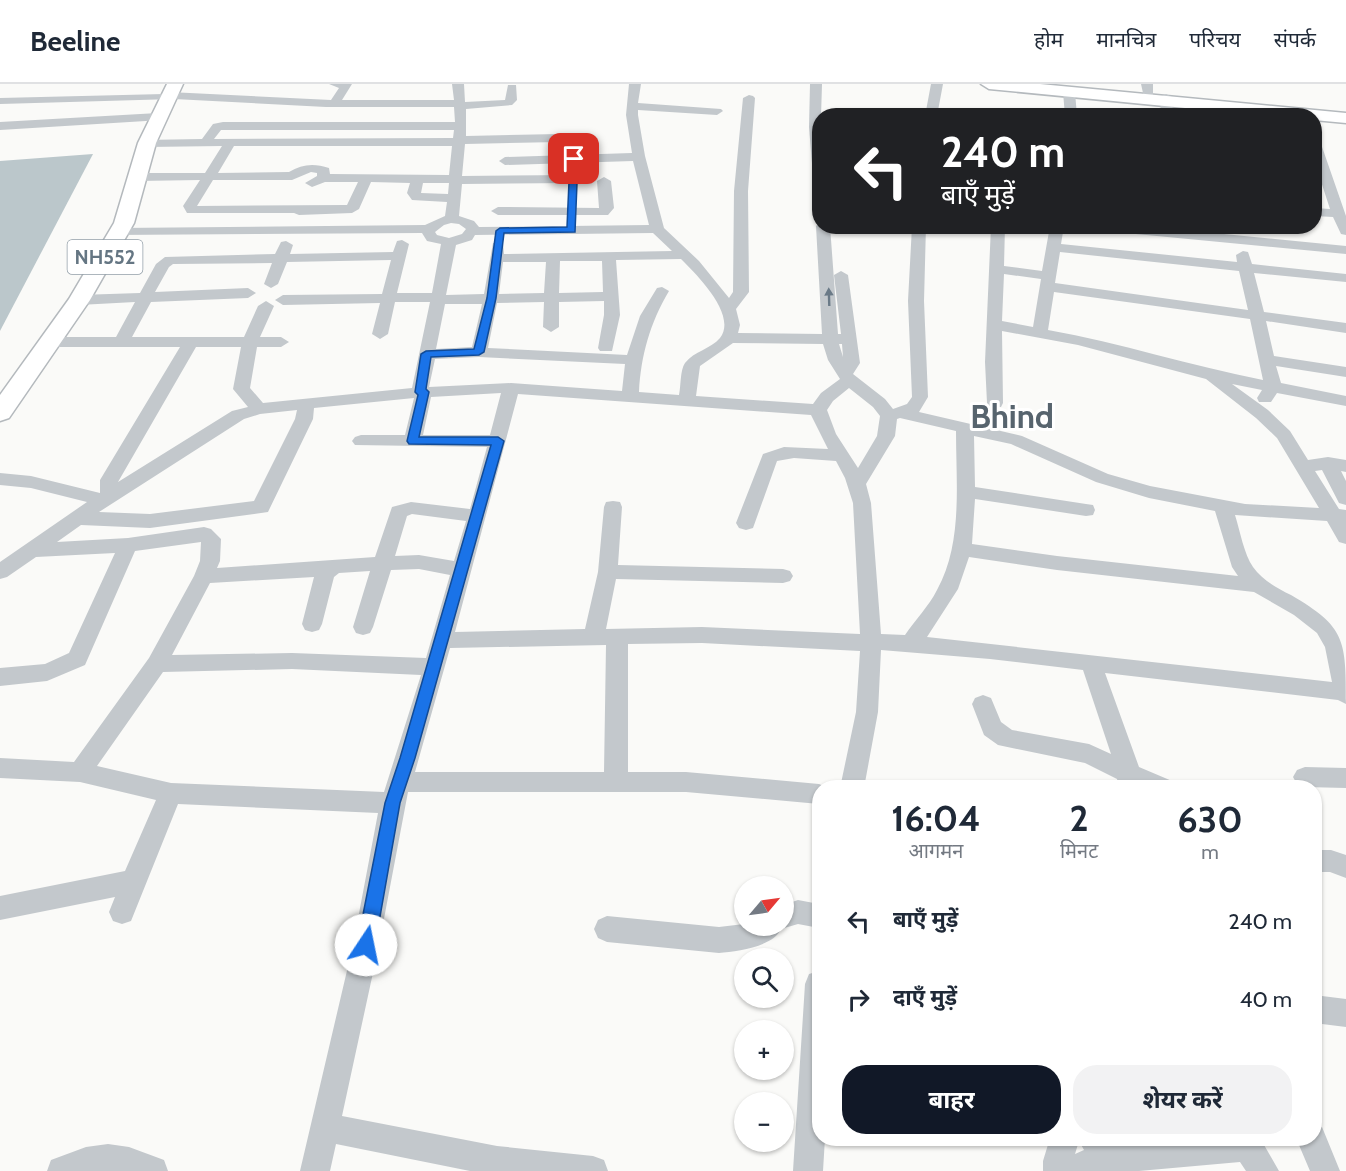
<!DOCTYPE html>
<html lang="hi">
<meta charset="utf-8">
<style>
:root{--surface:#fff;--page:#f2f2f3;--text:#1f2937;--muted:#747a83;--line:#e0e1e3;--accent:#111827}
body{margin:0;font-family:Cabin,"Noto Sans Devanagari",sans-serif;background:var(--page);color:var(--text);height:100vh;display:flex;flex-direction:column;font-size:22px;white-space:nowrap}
*{box-sizing:border-box;margin:0}
p{font-size:20px;color:var(--muted)}
.icon{flex:none;width:33px;height:33px;fill:none;stroke:currentColor;stroke-width:2;stroke-linecap:round;stroke-linejoin:round}
.map{position:relative;flex:1;overflow:hidden}
.details{position:absolute;left:812px;top:696px;width:510px;height:366px;display:flex;flex-direction:column;background:var(--surface);border-radius:24px;box-shadow:0 2px 4px #0004}
.details>*{flex:none}
.banner{position:absolute;left:812px;top:24px;width:510px;height:126px;border-radius:24px;box-shadow:0 2px 4px #0004;background:#202124;color:#fff;overflow:hidden}
.needle{width:39px;rotate:61deg}
.controls{position:absolute;left:734px;top:792px;display:grid;gap:12px}
.controls a{display:grid;place-items:center;width:60px;height:60px;border-radius:50%;background:var(--surface);box-shadow:0 2px 4px #0004;font-size:30px}
.pin{position:absolute;display:grid;place-items:center;width:51px;height:51px;color:#fff;margin:-26px;border-radius:12px;box-shadow:0 3px 9px #0006}
.me{position:absolute;width:66px;margin:-33px;rotate:11deg;stroke-linejoin:round;filter:drop-shadow(0 0 4px #0008)}
.turn{display:flex;align-items:center;gap:21px;height:126px;padding:0 30px;font-size:27px}
.turn .icon{width:78px;height:78px;stroke-width:2.5}
.turn b{display:block;font-size:42px;line-height:51px}
.eta{display:flex;justify-content:space-evenly;align-items:center;height:102px;text-align:center}
.eta b{font-size:36px;font-weight:700;line-height:42px}
.action{display:flex;gap:12px;margin-top:auto;padding:12px 30px}
.action a{flex:1;height:69px;border-radius:24px;background:var(--accent);color:#fff;font-size:24px;font-weight:700;line-height:69px;text-align:center}
.action a+a{background:var(--page);color:var(--text)}
ul{padding:0;list-style:none}
li{display:flex;align-items:center;gap:18px;height:78px;padding:0 30px}
li div{flex:1}
li b{display:block;font-size:22px}
li em{font-style:normal}
header{display:flex;align-items:center;gap:36px;box-sizing:border-box;height:84px;padding:0 30px;background:var(--surface);border-bottom:2px solid var(--line)}
header strong{font-size:28px}
nav{display:flex;gap:33px;margin-inline-start:auto;font-size:21px}
.map>svg:first-child{display:block}
.water{fill:#bbc7cb}
.lines{fill:none;stroke-linecap:round;stroke-linejoin:round}
.highway-casing{stroke:#b4b9bd;stroke-width:3}
.minor{fill:#c3c8cc;fill-rule:evenodd}
.highway{fill:#fff;fill-rule:evenodd}
.oneway{fill:#6a7a87}
.route{fill:#1a73e8;stroke:#114b97;stroke-width:1.5}
.labels{text-anchor:middle;dominant-baseline:central;stroke-width:6;stroke-linejoin:round;paint-order:stroke}
.shield{fill:#fff;stroke:#939fa8;stroke-width:1.5}
.shield-label{font-size:20px;font-weight:bold;fill:#657683}
.town-label{font-size:33px;font-weight:bold;fill:#57646e;stroke:#fff}
</style>
<header>
<strong>Beeline</strong>
<nav><a>होम</a><a>मानचित्र</a><a>परिचय</a><a>संपर्क</a></nav>
</header>
<div class="map">
<svg width="1346" height="1087" viewBox="0 0 1346 1087">
<rect width="100%" height="100%" fill="#fafaf8"/>
<polygon class="water" points="93,70 0,247 0,77"/>
<g class="lines">
<defs>
<g id="highway">
<polygon points="167,0 183,0 156,59 134,139 90,216 9,334 0,337 0,311 69,215 114,139 138,59"/>
<polygon points="981,0 1040,0 1346,29 1346,39 1314,36 1314,32 1267,32 989,5"/>
</g>
</defs>
<use href="#highway" class="highway-casing"/>
<g class="minor">
<path d="M 329,0 L 352,0 L 342,16 L 454,16 L 452,0 L 464,0 L 465,18 L 505,16 L 508,1 L 516,1 L 517,16 L 512,21 L 466,25 L 466,52 L 559,50 L 565,54 L 559,58 L 465,60 L 462,92 L 574,91 L 580,95 L 574,99 L 462,100 L 459,132 L 474,137 L 479,143 L 649,141 L 633,77 L 505,81 L 499,77 L 505,73 L 632,69 L 626,31 L 629,0 L 641,0 L 638,19 L 721,25 L 723,27 L 717,31 L 638,26 L 638,31 L 645,72 L 664,144 L 699,177 L 729,214 L 733,208 L 734,107 L 743,14 L 749,11 L 753,12 L 755,14 L 748,107 L 749,208 L 736,225 L 740,241 L 738,249 L 822,250 L 816,142 L 819,139 L 819,142 L 830,142 L 838,250 L 841,250 L 834,191 L 841,187 L 848,191 L 860,279 L 853,290 L 885,315 L 893,325 L 907,320 L 912,313 L 908,217 L 912,142 L 926,142 L 924,217 L 928,313 L 919,328 L 1022,352 L 1108,390 L 1150,402 L 1245,420 L 1319,424 L 1277,354 L 1256,334 L 1206,295 L 1078,261 L 1002,247 L 1003,319 L 1001,323 L 989,323 L 987,319 L 985,278 L 991,142 L 1005,142 L 1004,182 L 1042,187 L 1050,142 L 1064,142 L 1061,160 L 1237,178 L 1236,171 L 1243,167 L 1248,168 L 1252,180 L 1346,190 L 1346,198 L 1254,189 L 1264,228 L 1346,239 L 1346,249 L 1266,237 L 1274,272 L 1346,283 L 1346,293 L 1276,282 L 1281,299 L 1346,312 L 1346,322 L 1277,309 L 1271,318 L 1259,318 L 1257,314 L 1262,306 L 1232,300 L 1268,326 L 1290,347 L 1308,376 L 1328,373 L 1346,376 L 1346,388 L 1341,387 L 1346,397 L 1346,421 L 1339,419 L 1322,386 L 1315,387 L 1339,425 L 1346,426 L 1346,460 L 1339,458 L 1327,437 L 1235,431 C 1240,447 1244,470 1253,483 C 1262,496 1277,504 1291,511 C 1346,543 1346,556 1346,620 L 1338,616 L 1105,589 L 1139,683 L 1172,697 L 1176,704 L 1119,704 L 1117,695 L 1085,679 L 998,661 L 984,651 L 972,620 L 975,614 L 983,611 L 991,614 L 1001,638 L 1012,646 L 1089,660 L 1111,670 L 1083,586 L 990,575 L 881,566 L 878,628 L 864,704 L 840,704 L 856,628 L 860,567 L 702,559 L 628,560 L 628,688 L 686,688 L 819,700 L 828,704 L 819,704 L 819,720 L 686,708 L 408,708 L 379,861 L 342,1032 L 497,1062 L 593,1072 L 604,1076 L 608,1087 L 470,1087 L 336,1060 L 330,1087 L 300,1087 L 353,861 L 378,729 L 178,720 L 131,837 L 122,840 L 113,837 L 109,828 L 115,813 L 0,836 L 0,812 L 125,787 L 156,716 L 80,698 L 0,694 L 0,674 L 74,678 L 149,574 L 194,492 L 200,477 L 201,458 L 135,467 L 85,581 L 47,597 L 0,602 L 0,584 L 45,580 L 69,569 L 115,469 L 36,473 L 7,493 L 0,495 L 0,478 L 87,418 L 31,404 L 0,401 L 0,389 L 31,392 L 100,409 L 100,396 L 180,263 L 48,263 L 40,258 L 48,253 L 116,253 L 135,218 L 79,221 L 71,216 L 79,211 L 140,209 L 156,180 L 165,173 L 275,170 L 281,158 L 286,157 L 293,161 L 290,170 L 393,168 L 397,157 L 402,156 L 409,160 L 397,209 L 432,209 L 441,160 L 427,157 L 422,149 L 113,151 L 111,148 L 113,145 L 118,144 L 425,141 L 445,132 L 447,118 L 412,116 L 407,109 L 410,99 L 371,98 L 359,125 L 352,129 L 299,131 L 294,129 L 187,129 L 183,122 L 200,96 L 137,97 L 131,93 L 137,89 L 205,89 L 222,62 L 147,63 L 141,59 L 143,56 L 202,55 L 213,40 L 223,38 L 455,38 L 454,23 L 326,23 L 174,15 L 0,20 L 0,14 L 164,10 L 169,8 L 331,16 L 339,4 ZM 221,46 L 454,46 L 453,54 L 214,55 ZM 234,62 L 452,62 L 449,91 L 330,90 L 329,84 C 314,79 302,80 289,88 L 218,89 ZM 311,88 L 317,89 L 317,92 L 305,99 L 312,103 L 325,98 L 358,98 L 347,121 L 197,122 L 213,96 L 292,96 ZM 423,99 L 449,99 L 448,110 L 421,109 ZM 451,139 L 459,140 L 466,145 L 462,150 L 449,154 L 437,151 L 435,148 L 444,141 ZM 653,149 L 672,167 L 504,170 L 503,159 L 493,159 L 484,210 L 446,211 L 456,161 L 472,156 L 475,151 ZM 1060,168 L 1239,187 L 1248,226 L 1055,199 ZM 681,175 C 696,190 738,231 720,254 C 711,265 694,267 685,279 C 680,286 681,302 679,311 L 639,308 C 641,271 650,239 669,207 L 662,203 L 657,204 L 640,232 L 627,271 L 488,264 L 497,219 L 544,218 L 543,243 L 551,248 L 559,243 L 559,218 L 604,217 L 604,231 L 598,264 L 600,267 L 612,267 L 620,231 L 616,176 ZM 391,176 L 382,210 L 283,211 L 275,216 L 283,221 L 380,219 L 372,250 L 380,255 L 388,250 L 395,218 L 430,218 L 412,304 L 263,319 L 250,304 L 257,263 L 281,263 L 289,258 L 281,253 L 260,253 L 274,222 L 266,217 L 258,222 L 244,253 L 132,253 L 151,218 L 248,214 L 256,209 L 248,204 L 155,208 L 169,183 L 173,180 L 272,179 L 264,200 L 271,204 L 278,200 L 287,178 ZM 560,177 L 602,177 L 603,208 L 559,209 ZM 503,178 L 546,178 L 544,209 L 499,210 ZM 1004,190 L 1041,195 L 1033,243 L 1002,237 ZM 1054,208 L 1250,235 L 1263,296 C 1191,282 1121,259 1048,246 ZM 445,220 L 482,220 L 472,263 L 436,265 ZM 733,259 L 823,260 L 828,276 L 840,295 L 821,309 L 813,320 L 696,312 L 700,282 ZM 839,260 L 842,260 L 843,273 ZM 196,263 L 241,263 L 233,305 L 248,323 L 232,327 L 118,398 ZM 479,273 L 625,280 L 622,307 L 511,299 L 429,303 L 435,275 ZM 849,304 L 873,323 L 880,332 L 877,352 L 858,384 L 836,350 L 827,326 L 833,317 ZM 501,309 L 490,351 L 423,351 L 431,313 ZM 518,310 L 811,331 L 828,365 L 784,363 L 763,370 L 736,439 L 739,444 L 746,446 L 753,444 L 777,377 L 794,374 L 836,377 L 845,394 L 853,419 L 860,550 L 702,543 L 606,545 L 616,495 L 783,499 L 790,497 L 793,492 L 790,487 L 783,485 L 618,481 L 622,423 L 620,418 L 613,417 L 606,418 L 604,423 L 598,488 L 585,545 L 455,548 ZM 414,314 L 405,351 L 361,351 L 355,353 L 352,357 L 355,361 L 487,363 L 470,425 L 411,418 L 392,423 L 375,473 L 217,484 L 220,477 L 221,455 L 211,445 L 204,443 L 128,454 L 57,458 L 81,441 L 150,444 L 268,428 L 313,335 L 314,324 ZM 297,326 L 295,335 L 254,417 L 150,430 L 99,428 L 244,335 L 260,330 ZM 900,334 L 956,347 C 956,400 963,459 937,506 C 929,522 915,536 905,551 L 881,550 L 871,419 L 866,400 L 895,352 L 897,335 ZM 974,352 L 1011,360 L 1096,398 L 1149,414 L 1215,427 L 1232,483 L 1238,492 L 1057,472 L 972,460 L 975,415 L 1086,432 L 1093,431 L 1095,426 L 1093,421 L 1086,420 L 975,403 ZM 412,430 L 466,437 L 454,477 L 419,471 L 395,472 L 407,432 ZM 969,473 L 1057,486 L 1254,508 L 1294,531 L 1317,549 L 1325,563 L 1332,598 L 927,553 L 958,505 ZM 419,485 L 450,491 L 426,574 L 292,569 L 172,571 L 210,499 L 314,493 L 302,540 L 305,546 L 312,548 L 319,546 L 322,540 L 334,493 L 339,489 L 370,487 L 353,543 L 356,549 L 363,551 L 370,549 L 373,543 L 391,486 ZM 606,561 L 604,688 L 415,688 L 450,564 ZM 292,585 L 421,591 L 384,708 L 171,699 L 97,682 L 163,588 Z"/>
<polygon points="810,0 822,0 819,96 813,92 809,43"/>
<polygon points="931,0 943,0 937,32 925,32"/>
<polygon points="1141,0 1153,0 1153,18 1145,18"/>
<polygon points="1069,5 1075,8 1077,32 1065,32 1063,8"/>
<polygon points="1166,10 1172,13 1173,32 1161,32 1160,13"/>
<polygon points="158,29 164,33 162,36 0,46 0,38"/>
<polygon points="1314,53 1320,57 1346,132 1346,151 1341,150 1333,133 1314,132 1314,124 1330,125 1314,76"/>
<polygon points="604,93 611,97 614,124 608,131 498,131 491,127 498,123 599,124 597,97"/>
<polygon points="1087,142 1143,142 1346,162 1346,170 1094,146"/>
<polygon points="1305,683 1346,684 1346,704 1305,703 1297,700 1293,693 1297,686"/>
<polygon points="1314,766 1331,766 1346,771 1346,794 1330,788 1314,788"/>
<path d="M 798,816 L 819,820 L 819,844 L 798,840 L 781,845 C 773,863 737,867 719,869 L 607,858 L 598,854 L 594,845 L 598,836 L 607,832 L 719,843 L 744,840 L 783,842 L 783,821 Z"/>
<polygon points="819,887 819,1054 825,1054 823,1087 793,1087 805,900 809,890"/>
<polygon points="1314,911 1346,915 1346,943 1314,939"/>
<polygon points="1314,1040 1322,1043 1340,1087 1310,1087 1296,1054 1314,1054"/>
<path d="M 1050,1054 L 1117,1054 L 1126,1058 L 1162,1054 L 1260,1054 L 1279,1087 L 1246,1087 L 1240,1078 L 1139,1087 L 1043,1087 L 1043,1077 ZM 1079,1057 L 1084,1066 L 1075,1070 Z"/>
<polygon points="108,1060 129,1063 164,1076 168,1087 47,1087 51,1076 86,1063"/>
</g>
<use href="#highway" class="highway"/>
</g>
<defs><path id="oneway-solid" d="M-6-.8H1V-3.2L6.5 0L1 3.2V.8H-6Z" transform="scale(1.5)"/></defs>
<use class="oneway" href="#oneway-solid" transform="translate(829 213) rotate(-92)"/>
<polygon class="route" points="574,73 578,75 575,148 504,149 496,214 484,268 479,271 431,273 426,305 429,308 419,353 498,353 504,357 415,674 400,719 375,861 372,867 366,870 360,867 357,861 385,719 400,674 491,361 409,360 407,357 418,311 415,308 421,270 426,267 474,265 487,214 496,147 500,144 567,143 570,75"/>
<g class="labels">
<rect class="shield" x="67.5" y="156" width="75" height="34" rx="4.5"/>
<g class="shield-label">
<text x="105" y="173">NH552</text>
</g>
<g class="town-label">
<text x="1012" y="332">Bhind</text>
</g>
</g>
</svg>
<div class="controls">
<a><svg class="needle" viewBox="-14 -14 28 28"><path d="M0-13l5 13h-10z" fill="#e53935"/><path d="M0 13l5-13h-10z" fill="#747a83"/></svg></a>
<a><svg class="icon" aria-label="search" viewBox="0 0 24 24"><circle cx="10" cy="10" r="6"/><path d="M15 15l6 6"/></svg></a>
<a>+</a>
<a>−</a>
</div>
<div class="pin" style="left:574px;top:75px;background:#d93025"><svg class="icon" aria-label="arrive" viewBox="0 0 24 24"><path d="M6 21V4h12l-3 4 3 4H6"/></svg></div>
<svg class="me" style="left:366px;top:861px" viewBox="-20 -20 40 40"><circle r="19" fill="#fff"/><path d="M0-13L10 11 0 6-10 11z" fill="#1a73e8"/></svg>
<div class="banner">
<div class="turn"><svg class="icon" aria-label="left" viewBox="0 0 24 24"><path d="M17 20v-9H6M10 6l-5 5 5 5"/></svg><div><b>240 m</b>बाएँ मुड़ें</div></div>
</div>
<section class="details">
<div class="eta">
<div><b>16:04</b><p>आगमन</p></div>
<div><b>2</b><p>मिनट</p></div>
<div><b>630</b><p>m</p></div>
</div>
<ul>
<li><svg class="icon" aria-label="left" viewBox="0 0 24 24"><path d="M17 20v-9H6M10 6l-5 5 5 5"/></svg><div><b>बाएँ मुड़ें</b></div><em>240 m</em></li>
<li><svg class="icon" aria-label="right" viewBox="0 0 24 24"><path d="M7 20v-9h11M14 6l5 5-5 5"/></svg><div><b>दाएँ मुड़ें</b></div><em>40 m</em></li>
</ul>
<div class="action"><a>बाहर</a><a>शेयर करें</a></div>
</section>
</div>
